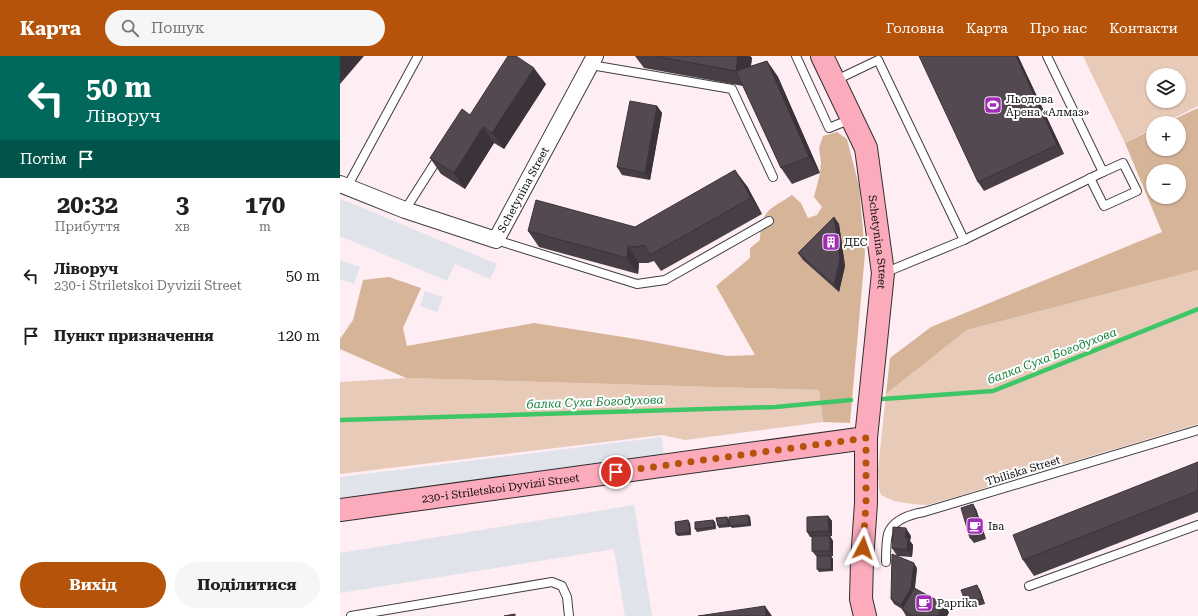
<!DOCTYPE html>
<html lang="uk">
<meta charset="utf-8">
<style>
:root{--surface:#fff;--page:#f6f6f6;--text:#202124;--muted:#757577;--accent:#b45309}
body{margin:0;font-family:"Roboto Serif",serif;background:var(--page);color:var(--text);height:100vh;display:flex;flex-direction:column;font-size:15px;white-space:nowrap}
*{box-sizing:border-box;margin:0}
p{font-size:13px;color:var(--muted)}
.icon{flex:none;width:22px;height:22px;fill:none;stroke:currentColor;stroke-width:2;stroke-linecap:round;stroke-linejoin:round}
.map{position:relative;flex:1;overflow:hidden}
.sheet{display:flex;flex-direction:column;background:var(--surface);width:340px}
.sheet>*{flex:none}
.hud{background:#00695c;color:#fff;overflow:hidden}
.tools{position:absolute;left:806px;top:12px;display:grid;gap:8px}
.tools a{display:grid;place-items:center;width:40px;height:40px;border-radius:50%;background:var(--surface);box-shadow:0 1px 3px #0004;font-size:20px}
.pin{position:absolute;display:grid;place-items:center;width:34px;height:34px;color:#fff;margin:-17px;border:2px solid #fff;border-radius:50%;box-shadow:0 1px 4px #0007}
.me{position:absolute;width:44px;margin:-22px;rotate:4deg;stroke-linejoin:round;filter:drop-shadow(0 0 3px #0008)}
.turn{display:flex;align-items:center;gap:14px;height:84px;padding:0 20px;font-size:18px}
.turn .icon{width:52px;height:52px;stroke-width:2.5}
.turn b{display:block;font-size:28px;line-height:34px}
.then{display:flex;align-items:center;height:38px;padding:0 20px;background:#0003;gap:8px;font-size:15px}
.eta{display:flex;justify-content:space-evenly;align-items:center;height:68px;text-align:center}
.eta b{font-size:24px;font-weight:700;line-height:28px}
.button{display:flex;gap:8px;margin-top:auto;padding:8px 20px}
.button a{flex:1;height:46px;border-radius:24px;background:var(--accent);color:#fff;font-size:16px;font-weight:700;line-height:46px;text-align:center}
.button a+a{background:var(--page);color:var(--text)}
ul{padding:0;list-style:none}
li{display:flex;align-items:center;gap:12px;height:60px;padding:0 20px}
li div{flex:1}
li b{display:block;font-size:15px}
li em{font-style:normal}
header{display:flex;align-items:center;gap:24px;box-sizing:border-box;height:56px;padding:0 20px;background:var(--accent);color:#fff}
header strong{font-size:19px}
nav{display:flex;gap:22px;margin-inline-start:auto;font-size:14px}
.search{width:280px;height:36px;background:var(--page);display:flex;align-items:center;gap:10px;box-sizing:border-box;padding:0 14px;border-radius:22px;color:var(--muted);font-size:15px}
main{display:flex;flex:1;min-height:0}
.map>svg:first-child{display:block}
.industrial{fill:#e1e3eb}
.green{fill:#e7cab8;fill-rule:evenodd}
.forest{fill:#d6b498;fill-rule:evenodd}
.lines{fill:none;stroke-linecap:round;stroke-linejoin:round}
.stream{stroke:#3ec666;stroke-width:4.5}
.lane-casing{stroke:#3f3f3f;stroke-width:10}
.street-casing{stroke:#3f3f3f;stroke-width:18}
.secondary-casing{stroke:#2e2e2e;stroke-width:24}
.lane{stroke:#fff;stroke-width:8}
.street{stroke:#fff;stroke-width:16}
.secondary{stroke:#fbabbc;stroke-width:22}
.wall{fill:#483f46}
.shaded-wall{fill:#3b3339}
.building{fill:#544951;stroke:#3b3339}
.route{stroke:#b45309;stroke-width:7;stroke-dasharray:0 12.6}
.labels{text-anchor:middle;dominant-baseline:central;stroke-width:4;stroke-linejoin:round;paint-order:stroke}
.poi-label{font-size:11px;fill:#0c0c0c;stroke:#fff;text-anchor:start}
.street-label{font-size:11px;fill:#0c0c0c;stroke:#fff}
.water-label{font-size:12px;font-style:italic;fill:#1a843d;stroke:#fff}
</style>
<header>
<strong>Карта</strong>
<div class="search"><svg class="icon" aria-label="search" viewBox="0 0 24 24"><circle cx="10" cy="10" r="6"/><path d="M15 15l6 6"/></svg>Пошук</div>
<nav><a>Головна</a><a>Карта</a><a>Про нас</a><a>Контакти</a></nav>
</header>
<main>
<section class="sheet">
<div class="hud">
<div class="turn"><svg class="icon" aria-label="left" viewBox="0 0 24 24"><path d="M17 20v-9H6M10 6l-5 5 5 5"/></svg><div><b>50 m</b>Ліворуч</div></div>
<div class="then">Потім<svg class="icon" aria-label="arrive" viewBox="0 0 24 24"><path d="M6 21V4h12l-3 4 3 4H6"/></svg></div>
</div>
<div class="eta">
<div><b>20:32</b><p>Прибуття</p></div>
<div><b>3</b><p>хв</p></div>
<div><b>170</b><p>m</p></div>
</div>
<ul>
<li><svg class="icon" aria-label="left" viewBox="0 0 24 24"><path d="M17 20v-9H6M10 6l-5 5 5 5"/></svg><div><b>Ліворуч</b><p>230-i Striletskoi Dyvizii Street</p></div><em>50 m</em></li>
<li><svg class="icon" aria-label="arrive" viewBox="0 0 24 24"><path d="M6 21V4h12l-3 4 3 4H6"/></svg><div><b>Пункт призначення</b></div><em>120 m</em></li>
</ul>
<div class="button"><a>Вихід</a><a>Поділитися</a></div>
</section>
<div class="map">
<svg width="858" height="560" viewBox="0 0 858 560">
<rect width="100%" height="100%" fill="#feedf2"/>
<g class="industrial">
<polygon points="1,143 157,208 150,223 115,208 107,225 0,180 0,146"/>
<polygon points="0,204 20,211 14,228 0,223"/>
<polygon points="85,235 103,241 97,256 80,250"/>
<polygon points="322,381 324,403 0,443 0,421"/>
<polygon points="294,449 312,560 285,560 274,493 0,537 0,497"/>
</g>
<g class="green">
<path d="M 743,0 L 858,0 L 858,50 L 824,67 L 813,67 L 813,72 L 785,87 ZM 813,19 L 839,19 L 839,45 L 813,45 Z"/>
<polygon points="858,214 858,368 588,449 572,448 554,445 541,439 539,433 538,414 546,338 627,274"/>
<polygon points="66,322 479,334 483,366 345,384 322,379 0,418 0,326"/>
</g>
<g class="forest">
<path d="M 858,52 L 858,214 L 627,274 L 546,338 L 550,302 L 591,271 L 822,176 L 785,87 L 813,73 L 813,93 L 839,93 L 839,67 L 826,67 ZM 813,115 L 839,115 L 839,141 L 813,141 Z"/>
<path d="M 497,76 L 507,83 L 519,130 L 525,197 L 510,367 L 483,366 L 479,334 L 66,322 L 0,293 L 0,283 L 13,264 L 23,224 L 49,221 L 81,232 L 63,272 L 67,290 L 194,267 L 302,284 L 387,300 L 415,299 L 376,230 L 410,202 L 410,192 L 420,184 C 421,154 429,154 452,139 L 461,147 L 468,162 L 477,159 L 482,151 L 474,141 L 480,117 L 481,106 L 479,92 L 483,80 Z"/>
</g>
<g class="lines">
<g class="stream">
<polyline points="543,343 653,335 858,253"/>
<polyline points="0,364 435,351 511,344"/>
</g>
<defs>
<g id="lane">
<polyline points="456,0 489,72 511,63"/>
<polyline points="251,9 392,33 433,121"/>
<polyline points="494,25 538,4 624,184 544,217"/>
<polyline points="750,122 764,150 797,135 783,107 763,116"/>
<polyline points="7,131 78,0"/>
<polyline points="65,154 100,99"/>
<polyline points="156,184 297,228 325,224 429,165"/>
<polyline points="624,184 763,116 707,0"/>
<path d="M 546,506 C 546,497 546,486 548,478 C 553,463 572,458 584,456 L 858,374"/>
<polyline points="689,530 858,469"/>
<polyline points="11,560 212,526 222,530 227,541 229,560"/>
</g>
<g id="street">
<path id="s1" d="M 0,128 L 65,154 L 156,184 L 255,0"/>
</g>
<g id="secondary">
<path id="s2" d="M 482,0 L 526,92 L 543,217 L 526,382 L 526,447 L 522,505 L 521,543 L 525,560"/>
<path id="s3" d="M 0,454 L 526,382"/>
</g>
</defs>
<use href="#lane" class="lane-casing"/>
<use href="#street" class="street-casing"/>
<use href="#secondary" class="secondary-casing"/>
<use href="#lane" class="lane"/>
<use href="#street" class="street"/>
<use href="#secondary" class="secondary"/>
</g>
<g class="wall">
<polygon points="295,0 410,0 412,2 411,10 427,5 438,21 480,117 452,128 441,112 403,30 304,12"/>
<polygon points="678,0 724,98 644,135 638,126"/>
<polygon points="206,28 164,93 154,87 125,133 101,118 90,102 130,59"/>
<polygon points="317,50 322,57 310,124 282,119 277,111"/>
<polygon points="407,130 422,158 321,215 314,205 308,207 299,207 298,218 199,191 188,175 295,171"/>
<polygon points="494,161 499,168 505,210 499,236 463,204 458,197"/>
<polygon points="858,406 858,456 694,520 683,504"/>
<polygon points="636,453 646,483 634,487 630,482"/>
<polygon points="408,459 410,461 411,470 392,472 390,470"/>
<polygon points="488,460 492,465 492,480 490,480 493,485 493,500 491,500 493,503 493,515 479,516 477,513 477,500 476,500 472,495 472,481 470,481 467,476"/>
<polygon points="389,463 390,471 379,472 378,470"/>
<polygon points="373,464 375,466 376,473 357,476 355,473"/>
<polygon points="350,467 351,479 338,480 336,478"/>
<polygon points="571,480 570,485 573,489 572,501 557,500 552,492"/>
<polygon points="577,512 575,532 609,556 607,560 566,560 562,553 554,548 551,543"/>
<polygon points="640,534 645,548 629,552 626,547"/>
</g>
<g class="shaded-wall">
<polygon points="0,0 24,0 0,28"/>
<polygon points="398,0 410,0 412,2 407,31 396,15"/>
<polygon points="676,0 678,0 724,98 717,89"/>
<polygon points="427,5 438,21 480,117 469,101"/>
<polygon points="194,12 206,28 164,93 152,77"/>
<polygon points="317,50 322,57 310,124 305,117"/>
<polygon points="143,71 154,87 125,133 114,117"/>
<polygon points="395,114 407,130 422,158 411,142"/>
<polygon points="494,161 499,168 505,210 499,236 494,229"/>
<polygon points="288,190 299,207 298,218 287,202"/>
<polygon points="633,448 636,453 646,483 643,478"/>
<polygon points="408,459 410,461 411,470 409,468"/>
<polygon points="488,460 492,465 492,480 489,475"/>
<polygon points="387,461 389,463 390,471 388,468"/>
<polygon points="348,464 350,467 351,479 350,476"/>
<polygon points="373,464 375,466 376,473 374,471"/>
<polygon points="566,472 571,480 570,485 573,489 572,501 567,494 565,482"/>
<polygon points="490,480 493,485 493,500 490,495"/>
<polygon points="491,500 493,503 493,515 491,513"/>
<polygon points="574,507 577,512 574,537 565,554 561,549"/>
<polygon points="637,529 640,534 645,548 642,543"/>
<polygon points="604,548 609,556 607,560 598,560"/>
<polygon points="425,550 432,560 426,560"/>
</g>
<g class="building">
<polygon points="168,0 176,0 194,12 152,77 143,71 114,117 90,102 122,53 130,59"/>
<polygon points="314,0 398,0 396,15 427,5 469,101 441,112 396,15"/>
<polygon points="579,0 676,0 717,89 638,126"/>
<polygon points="290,45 317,50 305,117 277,111"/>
<polygon points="395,114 411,142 310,199 304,189 296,191 288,190 287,202 188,175 196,144 295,171"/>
<polygon points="494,161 500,203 494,229 458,197"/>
<polygon points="858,406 858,435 683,504 673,479"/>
<polygon points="633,448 643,478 630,482 621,452"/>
<polygon points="408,459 409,468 390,470 389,461"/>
<polygon points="488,460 489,475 467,476 467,461"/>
<polygon points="387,461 388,468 378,470 376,462"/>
<polygon points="348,464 350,476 336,478 335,466"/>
<polygon points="373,464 374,471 355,473 355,466"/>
<polygon points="553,471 566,472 565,482 568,482 567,494 552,492"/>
<rect x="472" y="480" width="18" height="15"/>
<polygon points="552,498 574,507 571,532 561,549 551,543"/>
<rect x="477" y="500" width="14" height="13"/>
<polygon points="637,529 642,543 626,547 621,534"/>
<polygon points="574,532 604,548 598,560 573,560 562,553"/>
<polygon points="425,550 426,560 358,560"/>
<polygon points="175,558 175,560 164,560"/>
</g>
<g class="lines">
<polyline class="route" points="276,416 526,382 526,447 523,492"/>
</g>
<defs>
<symbol id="stadium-square" viewBox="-11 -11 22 22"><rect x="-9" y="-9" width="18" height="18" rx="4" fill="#a02bb5" stroke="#fff"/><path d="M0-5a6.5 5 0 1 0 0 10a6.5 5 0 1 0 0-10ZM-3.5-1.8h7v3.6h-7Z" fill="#fff"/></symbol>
<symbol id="building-square" viewBox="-11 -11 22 22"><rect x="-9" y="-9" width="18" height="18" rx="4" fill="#a02bb5" stroke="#fff"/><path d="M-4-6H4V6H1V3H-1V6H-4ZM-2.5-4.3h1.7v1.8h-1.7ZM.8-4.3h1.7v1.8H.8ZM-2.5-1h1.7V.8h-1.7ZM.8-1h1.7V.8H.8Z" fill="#fff"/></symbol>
<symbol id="cafe-square" viewBox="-11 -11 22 22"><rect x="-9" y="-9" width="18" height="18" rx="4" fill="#a02bb5" stroke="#fff"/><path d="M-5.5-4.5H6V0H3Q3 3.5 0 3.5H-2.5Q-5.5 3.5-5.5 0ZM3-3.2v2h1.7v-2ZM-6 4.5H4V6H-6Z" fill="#fff"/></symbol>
</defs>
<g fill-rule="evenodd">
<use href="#stadium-square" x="643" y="39" width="20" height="20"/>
<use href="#building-square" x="481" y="176" width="20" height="20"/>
<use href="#cafe-square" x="625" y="460" width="20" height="20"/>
<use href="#cafe-square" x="574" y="537" width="20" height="20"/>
</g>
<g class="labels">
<g class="poi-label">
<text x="666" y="43">Льодова<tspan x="666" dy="13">Арена «Алмаз»</tspan></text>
<text x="504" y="186">ДЕС</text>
<text x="648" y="470">Іва</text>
<text x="597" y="547">Paprika</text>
</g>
<g class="street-label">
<text stroke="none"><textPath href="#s1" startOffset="223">Schetynina Street</textPath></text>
<text stroke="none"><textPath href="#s2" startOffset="197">Schetynina Street</textPath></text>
<text transform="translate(683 415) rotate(-17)">Tbiliska Street</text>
<text stroke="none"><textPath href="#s3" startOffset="162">230-i Striletskoi Dyvizii Street</textPath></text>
</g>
<g class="water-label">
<text transform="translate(712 300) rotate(-21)">балка Суха Богодухова</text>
<text transform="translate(255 346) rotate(-2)">балка Суха Богодухова</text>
</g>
</g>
</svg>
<div class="tools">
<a><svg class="icon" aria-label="layers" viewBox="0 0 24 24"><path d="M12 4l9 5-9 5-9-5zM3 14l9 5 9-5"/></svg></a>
<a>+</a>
<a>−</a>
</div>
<div class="pin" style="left:276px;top:416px;background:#d93025"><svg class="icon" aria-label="arrive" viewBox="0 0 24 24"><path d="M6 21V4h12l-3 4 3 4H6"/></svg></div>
<svg class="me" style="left:523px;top:492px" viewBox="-20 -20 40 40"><path d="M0-17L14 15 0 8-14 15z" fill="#b45309" stroke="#fff" stroke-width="4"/></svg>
</div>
</main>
